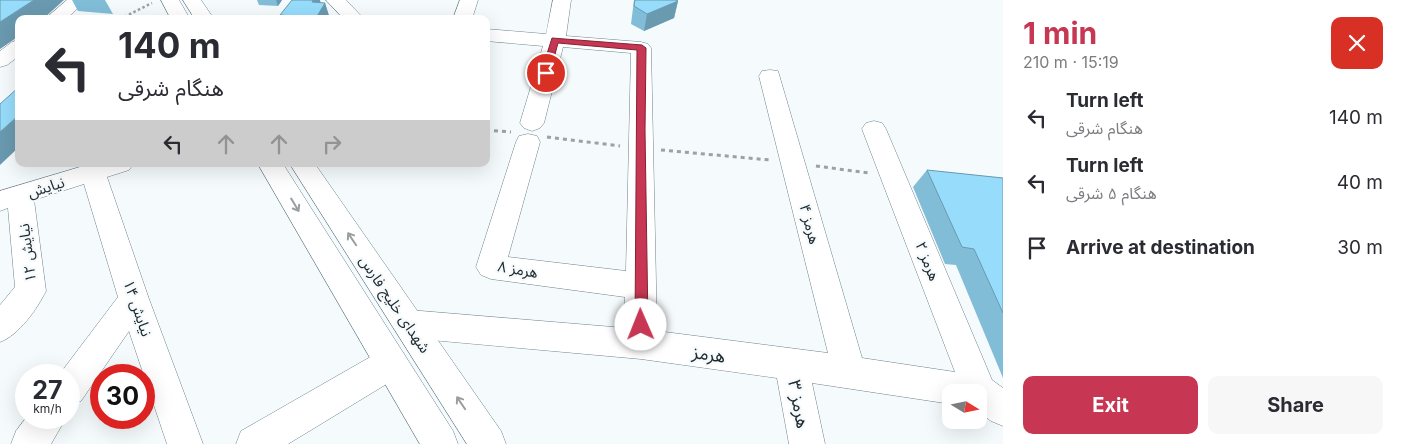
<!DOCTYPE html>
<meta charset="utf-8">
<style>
:root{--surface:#fff;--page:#f7f7f7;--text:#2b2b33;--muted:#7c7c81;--accent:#c73652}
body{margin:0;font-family:Inter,"Noto Sans Arabic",sans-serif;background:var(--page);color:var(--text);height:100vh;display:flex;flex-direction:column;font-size:19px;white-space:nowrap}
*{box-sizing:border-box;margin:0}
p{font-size:16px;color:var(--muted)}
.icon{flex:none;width:28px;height:28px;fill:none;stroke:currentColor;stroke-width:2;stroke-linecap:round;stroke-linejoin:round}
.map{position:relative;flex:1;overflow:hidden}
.drawer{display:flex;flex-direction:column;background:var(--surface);width:400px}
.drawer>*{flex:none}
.guide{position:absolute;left:15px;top:15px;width:475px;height:152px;border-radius:10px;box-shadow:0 5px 20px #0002;background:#fff;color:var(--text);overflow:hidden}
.needle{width:32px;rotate:100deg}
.fabs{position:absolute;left:942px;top:384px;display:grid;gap:10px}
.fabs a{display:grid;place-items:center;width:45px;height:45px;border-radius:10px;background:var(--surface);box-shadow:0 5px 20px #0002;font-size:25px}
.speed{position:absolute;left:15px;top:364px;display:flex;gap:10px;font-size:25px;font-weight:700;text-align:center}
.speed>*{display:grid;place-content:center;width:65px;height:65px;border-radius:50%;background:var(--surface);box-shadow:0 5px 20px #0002;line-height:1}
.speed small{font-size:12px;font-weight:400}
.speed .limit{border:8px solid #d22;background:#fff;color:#111}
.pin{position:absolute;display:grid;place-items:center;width:42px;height:42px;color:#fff;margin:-21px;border:2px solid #fff;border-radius:50%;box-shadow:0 1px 5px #0007}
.me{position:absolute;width:55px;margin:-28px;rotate:359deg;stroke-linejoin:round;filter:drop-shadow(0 0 4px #0008)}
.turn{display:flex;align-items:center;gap:18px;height:105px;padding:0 20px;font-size:22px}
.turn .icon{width:65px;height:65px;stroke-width:2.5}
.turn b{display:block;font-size:35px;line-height:42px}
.lanes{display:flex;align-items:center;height:48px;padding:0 20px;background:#0003;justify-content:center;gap:25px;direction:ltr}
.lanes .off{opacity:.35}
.round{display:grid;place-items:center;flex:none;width:52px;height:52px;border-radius:10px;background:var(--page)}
.headline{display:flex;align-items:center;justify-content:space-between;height:85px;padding:0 20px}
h1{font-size:30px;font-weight:700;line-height:38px;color:var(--accent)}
.cta{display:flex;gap:10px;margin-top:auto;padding:10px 20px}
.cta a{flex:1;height:58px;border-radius:10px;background:var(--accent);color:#fff;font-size:20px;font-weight:700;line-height:58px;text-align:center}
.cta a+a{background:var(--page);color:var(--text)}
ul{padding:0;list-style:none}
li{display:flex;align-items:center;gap:15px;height:65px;padding:0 20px}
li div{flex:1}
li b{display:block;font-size:19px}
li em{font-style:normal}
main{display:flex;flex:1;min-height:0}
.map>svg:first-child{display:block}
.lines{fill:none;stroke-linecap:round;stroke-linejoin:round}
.minor-casing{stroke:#6d838d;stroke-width:1}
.major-casing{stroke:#6d838d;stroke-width:1}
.path-far1{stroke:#9ba2a5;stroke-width:2.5;stroke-dasharray:2.5 2.5;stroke-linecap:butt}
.path{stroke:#9ba2a5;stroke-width:3;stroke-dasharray:4 4;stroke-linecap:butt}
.minor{fill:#fff;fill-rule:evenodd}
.major{fill:#fff;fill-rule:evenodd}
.wall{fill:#82bdd8}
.shaded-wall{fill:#6a9ab0}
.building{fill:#97dcfb;stroke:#6a9ab0}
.oneway{stroke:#9a9ea0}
.route{fill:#c73652;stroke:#812335}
.labels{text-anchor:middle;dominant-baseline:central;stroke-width:4.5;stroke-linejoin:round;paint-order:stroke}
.street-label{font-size:15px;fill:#1f282d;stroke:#f5fafc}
.near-street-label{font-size:18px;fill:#1f282d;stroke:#f5fafc}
</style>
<main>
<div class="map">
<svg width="1003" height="444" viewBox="0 0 1003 444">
<rect width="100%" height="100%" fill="#f5fafc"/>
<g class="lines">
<defs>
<g id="minor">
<polygon points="67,0 87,0 66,19 45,19"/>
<polygon points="326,0 346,0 364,19 344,19"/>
<polygon points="460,0 478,0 472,19 453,19"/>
<polygon points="553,0 571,0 566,36 641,42 648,44 651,48 657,331 828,353 759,76 762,71 770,70 778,71 862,358 955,372 862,129 866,123 874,121 882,123 886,129 992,380 1003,388 1003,426 991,421 979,412 979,392 951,392 951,404 812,383 825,444 789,444 777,378 641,359 409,338 398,334 393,324 398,314 409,310 625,328 625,297 491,279 481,275 476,267 516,142 519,136 528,134 537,136 540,142 508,257 626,271 631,53 563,47 544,123 540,128 532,131 524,128 520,123 543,46 486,41 486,29 546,34"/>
<polygon points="19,40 19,56 7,65 0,67 0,51 12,42"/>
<path d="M 90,164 L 133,164 L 129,170 L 107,177 L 149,299 L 203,444 L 167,444 L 129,331 L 81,401 L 69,405 L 69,375 L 59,375 L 118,297 L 84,184 L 34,200 L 46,291 C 37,309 19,335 0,342 L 0,305 L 15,287 L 8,208 L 0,211 L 0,191 Z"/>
<polygon points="391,348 403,352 408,363 403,374 288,444 236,444 241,431 379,352"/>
<polygon points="26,418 66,418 51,444 11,444 16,431"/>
</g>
<g id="major">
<polygon points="161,0 179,0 190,19 171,19"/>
<polygon points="183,0 201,0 214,19 195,19"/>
<polygon points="258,164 283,164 453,431 458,444 420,444"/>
<polygon points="290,164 315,164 501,431 506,444 467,444"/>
</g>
</defs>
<use href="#minor" class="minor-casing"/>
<use href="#major" class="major-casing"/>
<polyline class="path-far1" points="120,19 152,3"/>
<g class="path">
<polyline points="486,130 511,132"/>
<polyline points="547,137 620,146"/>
<polyline points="661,150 770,160"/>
<polyline points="816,166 869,173"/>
</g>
<use href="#minor" class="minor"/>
<use href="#major" class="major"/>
</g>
<g class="wall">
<polygon points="72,0 105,0 113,14 78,11"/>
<polygon points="257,0 282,0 278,6 259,5"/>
<polygon points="634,0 676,0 678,1 674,18 644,31 631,24"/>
<polygon points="321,3 325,3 330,19 282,19 280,15"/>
<polygon points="927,170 1003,178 1003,378 956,265 945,264 913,187"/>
</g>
<g class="shaded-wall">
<polygon points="34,0 64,0 43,19 19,19 19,36 0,49 0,22"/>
<polygon points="276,0 282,0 278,6"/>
<polygon points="313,0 320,0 322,8 325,3 330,19 316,19 312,2"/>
<polygon points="678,1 674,18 644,31 647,14"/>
<polygon points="19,115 19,147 0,165 0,132"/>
</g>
<g class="building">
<polygon points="0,0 34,0 0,22"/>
<polygon points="292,0 313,0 312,2 325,3 316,18 280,15"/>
<polygon points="635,0 676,0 678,1 647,14 634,6"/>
<polygon points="19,87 19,115 0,132 0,104"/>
<polygon points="927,170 1003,178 1003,313 974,249 962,247"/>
</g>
<defs><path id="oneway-shaft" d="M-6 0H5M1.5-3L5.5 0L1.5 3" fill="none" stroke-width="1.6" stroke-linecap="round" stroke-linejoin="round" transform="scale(1.25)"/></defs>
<g class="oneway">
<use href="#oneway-shaft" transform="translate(295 205) rotate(59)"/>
<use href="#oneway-shaft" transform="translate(352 239) rotate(-124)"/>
<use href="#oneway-shaft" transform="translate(461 403) rotate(-124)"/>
</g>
<polygon class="route" points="552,38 642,45 646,48 645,130 648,325 646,329 641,331 636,329 635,325 637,50 558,43 550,73 546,76 541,73"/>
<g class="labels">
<g class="street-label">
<text transform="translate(46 187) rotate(-18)">نیایش</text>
<text transform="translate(810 224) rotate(75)">هرمز ۴</text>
<text transform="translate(27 253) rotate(-97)">نیایش ۱۲</text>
<text transform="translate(928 261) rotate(68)">هرمز ۲</text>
<text transform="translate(518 269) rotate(10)">هرمز ۸</text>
<text transform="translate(395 304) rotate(56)">شهدای خلیج فارس</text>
<text transform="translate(138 308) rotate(71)">نیایش ۱۴</text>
</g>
<g class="near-street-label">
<text transform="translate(709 354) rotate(8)">هرمز</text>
<text transform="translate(799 404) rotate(79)">هرمز ۳</text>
</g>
</g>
</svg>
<div class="fabs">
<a><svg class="needle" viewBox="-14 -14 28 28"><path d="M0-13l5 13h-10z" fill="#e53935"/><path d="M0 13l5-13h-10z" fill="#7c7c81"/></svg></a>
</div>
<div class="speed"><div>27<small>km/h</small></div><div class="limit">30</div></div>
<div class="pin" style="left:546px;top:73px;background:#d93025"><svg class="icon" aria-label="arrive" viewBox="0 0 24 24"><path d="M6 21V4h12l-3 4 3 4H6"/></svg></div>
<svg class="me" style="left:641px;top:325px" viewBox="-20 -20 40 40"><circle r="19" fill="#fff"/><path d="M0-13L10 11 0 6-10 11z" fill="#c73652"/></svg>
<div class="guide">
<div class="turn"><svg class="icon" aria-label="left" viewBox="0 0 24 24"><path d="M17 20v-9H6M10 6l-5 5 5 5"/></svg><div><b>140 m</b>هنگام شرقی</div></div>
<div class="lanes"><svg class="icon" aria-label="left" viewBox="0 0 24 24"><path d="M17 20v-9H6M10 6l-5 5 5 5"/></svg><svg class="icon off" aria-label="ahead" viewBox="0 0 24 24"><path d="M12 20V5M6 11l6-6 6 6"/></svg><svg class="icon off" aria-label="ahead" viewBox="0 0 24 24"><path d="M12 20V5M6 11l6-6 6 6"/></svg><svg class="icon off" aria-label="right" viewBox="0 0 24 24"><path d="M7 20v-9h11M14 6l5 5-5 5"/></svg></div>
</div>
</div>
<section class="drawer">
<div class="headline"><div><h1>1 min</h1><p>210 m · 15:19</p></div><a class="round" style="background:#d93025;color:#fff"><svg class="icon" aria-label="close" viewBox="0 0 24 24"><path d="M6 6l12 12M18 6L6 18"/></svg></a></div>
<ul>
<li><svg class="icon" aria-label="left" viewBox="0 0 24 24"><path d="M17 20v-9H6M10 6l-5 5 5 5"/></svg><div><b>Turn left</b><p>هنگام شرقی</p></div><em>140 m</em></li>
<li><svg class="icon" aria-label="left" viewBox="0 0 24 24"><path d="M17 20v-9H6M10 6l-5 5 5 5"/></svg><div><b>Turn left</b><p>هنگام ۵ شرقی</p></div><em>40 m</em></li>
<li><svg class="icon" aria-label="arrive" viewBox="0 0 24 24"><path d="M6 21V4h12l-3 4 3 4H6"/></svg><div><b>Arrive at destination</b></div><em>30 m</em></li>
</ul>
<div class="cta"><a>Exit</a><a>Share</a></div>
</section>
</main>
